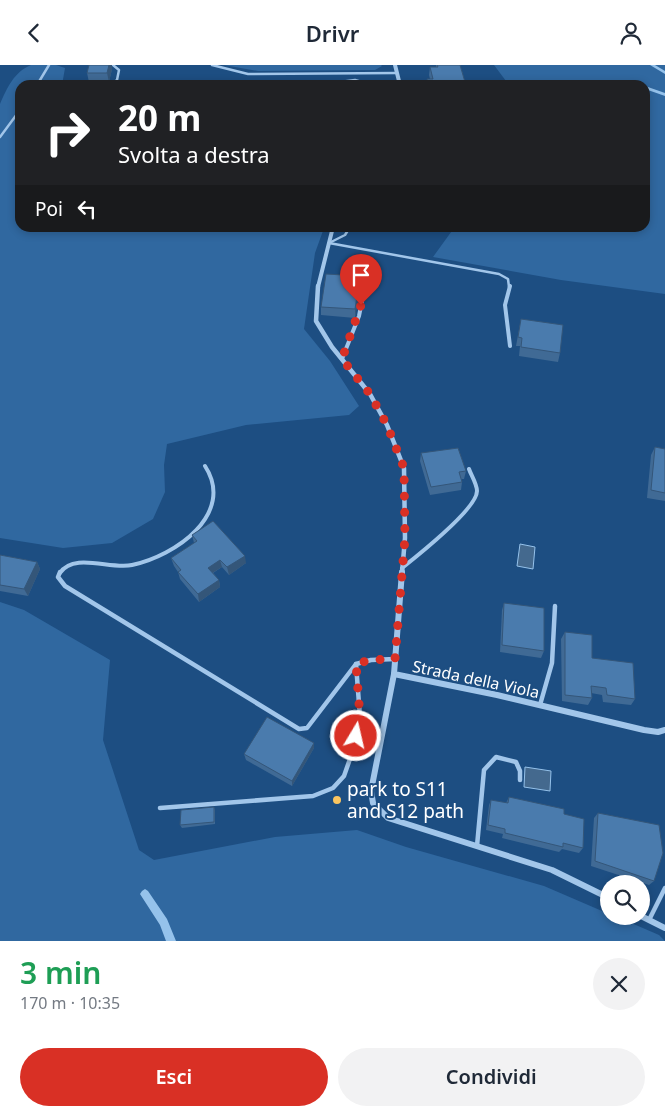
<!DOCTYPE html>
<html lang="it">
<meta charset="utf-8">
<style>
:root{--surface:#fff;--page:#f2f2f3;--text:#1f2937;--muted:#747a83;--accent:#d93025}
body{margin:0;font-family:"Noto Sans",sans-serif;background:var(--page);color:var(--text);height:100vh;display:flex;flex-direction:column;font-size:19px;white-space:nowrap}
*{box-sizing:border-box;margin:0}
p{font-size:16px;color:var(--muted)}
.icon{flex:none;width:28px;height:28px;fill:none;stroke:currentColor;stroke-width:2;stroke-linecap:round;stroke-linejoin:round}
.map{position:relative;height:876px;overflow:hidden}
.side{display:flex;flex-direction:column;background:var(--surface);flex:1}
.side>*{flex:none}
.banner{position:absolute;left:15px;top:15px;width:635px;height:152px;border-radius:15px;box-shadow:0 2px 8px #0003;background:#202124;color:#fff;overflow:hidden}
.controls{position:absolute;left:600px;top:810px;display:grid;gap:10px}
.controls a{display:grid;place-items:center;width:50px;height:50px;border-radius:50%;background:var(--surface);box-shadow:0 2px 8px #0003;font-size:25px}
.pin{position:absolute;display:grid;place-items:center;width:42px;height:42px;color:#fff;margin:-51px -21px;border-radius:50% 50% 50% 0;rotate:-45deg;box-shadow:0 0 5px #0007}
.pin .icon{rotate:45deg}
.me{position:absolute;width:55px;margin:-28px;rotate:9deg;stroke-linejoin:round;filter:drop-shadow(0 0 4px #0008)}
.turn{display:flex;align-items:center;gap:18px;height:105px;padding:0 20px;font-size:22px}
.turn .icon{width:65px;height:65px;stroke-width:2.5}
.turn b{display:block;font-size:35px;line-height:42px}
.then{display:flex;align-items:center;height:48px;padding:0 20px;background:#0003;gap:10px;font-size:19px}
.round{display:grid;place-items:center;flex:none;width:52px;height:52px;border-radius:26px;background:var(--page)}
.headline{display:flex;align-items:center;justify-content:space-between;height:85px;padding:0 20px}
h1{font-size:30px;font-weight:600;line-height:38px;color:#1e9e55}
.primary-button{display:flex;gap:10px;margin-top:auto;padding:10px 20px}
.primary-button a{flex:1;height:58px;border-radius:30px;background:var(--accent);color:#fff;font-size:20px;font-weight:600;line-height:58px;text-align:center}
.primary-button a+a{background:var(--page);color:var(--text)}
header{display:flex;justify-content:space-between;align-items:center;height:65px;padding:0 20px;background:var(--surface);font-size:22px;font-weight:600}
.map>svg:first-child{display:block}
.green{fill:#3068a0}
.water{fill:#44698e;stroke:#95c2eb}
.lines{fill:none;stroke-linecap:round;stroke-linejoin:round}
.stream{fill:#95c2eb;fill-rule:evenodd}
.service-far2{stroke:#a2c6ea;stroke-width:2.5}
.service-far1{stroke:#a2c6ea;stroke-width:4}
.service{stroke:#a2c6ea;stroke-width:4.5}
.minor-far2{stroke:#a2c6ea;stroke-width:4}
.minor-far1{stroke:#a2c6ea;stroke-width:4.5}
.minor{stroke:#a2c6ea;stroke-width:6}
.wall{fill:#406a95}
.shaded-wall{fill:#345679}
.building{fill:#4a7bad;stroke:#345679}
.route{stroke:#d93025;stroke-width:9;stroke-dasharray:0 16.2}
.poi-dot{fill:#fac560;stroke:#1d4e82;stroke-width:2}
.labels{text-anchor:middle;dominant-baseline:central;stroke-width:4;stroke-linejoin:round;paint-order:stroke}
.street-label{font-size:16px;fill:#fff;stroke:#1d4e82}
.near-poi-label{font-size:19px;fill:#fff;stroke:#1d4e82;text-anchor:start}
</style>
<header><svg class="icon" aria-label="back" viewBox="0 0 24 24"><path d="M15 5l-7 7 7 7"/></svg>Drivr<svg class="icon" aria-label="person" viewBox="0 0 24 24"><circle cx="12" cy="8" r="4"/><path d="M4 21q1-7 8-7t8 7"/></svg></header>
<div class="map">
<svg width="665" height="876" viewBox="0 0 665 876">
<rect width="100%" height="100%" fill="#1d4e82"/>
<g class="green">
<path d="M 31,0 L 56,0 L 65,3 L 62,20 L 20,20 L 20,162 L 324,163 L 315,188 L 304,264 L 330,296 L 359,341 L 349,350 L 246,360 L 167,379 L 164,400 L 165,427 L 153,454 L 112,478 L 63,483 L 0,473 L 0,39 C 7,23 14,7 31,0 Z"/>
<polygon points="224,0 381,0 382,1 375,5 258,6"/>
<polygon points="494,0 665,0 665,229 561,215 433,192 454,163 645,162 645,20 509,20"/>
<polygon points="0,537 24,545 110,595 103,675 139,785 154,795 275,772 357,765 406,782 544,821 609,849 609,851 615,851 659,870 665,876 0,876"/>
</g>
<g class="water">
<polygon points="520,479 535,482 533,504 517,501"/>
<polygon points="525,702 551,706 550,726 524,722"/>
</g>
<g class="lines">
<g class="stream">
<polygon points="650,0 655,0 665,6 665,9"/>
<polygon points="630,19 633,19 635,20 630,20"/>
<polygon points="645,21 665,28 665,31 645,24"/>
<polygon points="145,824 148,826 167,854 176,876 166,876 160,860 140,829 142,826"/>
</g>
<g class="service-far2">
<polyline points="212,0 248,9 397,8"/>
<polyline points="37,20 49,0"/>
<polyline points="110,20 117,15 119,5 113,0"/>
<polyline points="317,20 355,15 372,20"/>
<polyline points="0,72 20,45"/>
<polyline points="331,177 345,170 350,162"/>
<polyline points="329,178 499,209 508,214 509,222"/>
</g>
<g class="service-far1">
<polyline points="510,221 505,240 510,281"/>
<polyline points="342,294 359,251 365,221"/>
<path d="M 402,503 C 417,491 477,444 477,426 C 477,419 471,410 469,404"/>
<path d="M 60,508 C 74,487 111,505 132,500 C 175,491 236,449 205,401"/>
</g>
<g class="service">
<polyline points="60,507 58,512 65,521 299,664 307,663 356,599 371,595 395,594"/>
<polyline points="540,640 552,598 555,541"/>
<polyline points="160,743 313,731 333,723 344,711 351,691 360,652 356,599"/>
<polyline points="477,781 484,705 496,692 516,697 520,706 520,715"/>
<polyline points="649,855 665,823"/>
</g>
<g class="minor-far2">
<polyline points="395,0 400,20"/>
<polyline points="318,222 333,162"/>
</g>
<polyline class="minor-far1" points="318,221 316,256 332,282 370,329 387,360 404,403 405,473 402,508"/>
<g class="minor">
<polyline points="402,507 394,609 497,630 644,665 658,667 665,665"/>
<polyline points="394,609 371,726 373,738 388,753 552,805 609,833"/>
<polyline points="641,851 665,863"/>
</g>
</g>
<g class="wall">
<polygon points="436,0 460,0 465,17 469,20 424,20 424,18 427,18 427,14 430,14 429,10 430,2 436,2"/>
<polygon points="112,4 109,17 89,17 87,8"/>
<polygon points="360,211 360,220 355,253 321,250 321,242"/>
<polygon points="521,254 560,288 558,297 519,291 520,281 516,281"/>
<polygon points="655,382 665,384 665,436 647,433 651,390"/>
<polygon points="421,388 466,406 464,414 461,414 462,417 461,425 430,430 420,396"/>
<polygon points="192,470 246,498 229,510 222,502 213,508 219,515 220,522 199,537 180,514 178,507 174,501 171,493 194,478"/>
<polygon points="0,490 37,497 40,504 28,531 0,526"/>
<polygon points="504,538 544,586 541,593 500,587 502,545"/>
<polygon points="565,567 635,634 631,640 603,637 602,630 591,628 592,633 588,640 562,636 561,574"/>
<polygon points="314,678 314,683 292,721 246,695 244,689"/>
<polygon points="509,732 564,749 583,783 579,788 562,784 559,787 502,773 503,769 486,765 489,740 491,735 506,738"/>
<polygon points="214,742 215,745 215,759 182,763 180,760"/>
<polygon points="598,748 654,816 649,820 591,801 594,753"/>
</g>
<g class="shaded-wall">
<polygon points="109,0 112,0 112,4 109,17 107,8"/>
<polygon points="360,211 360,220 355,253 355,244"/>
<polygon points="245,491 246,498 229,510 227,502"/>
<polygon points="220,495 222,502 209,510 208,503"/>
<polygon points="37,497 40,504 28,531 24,524"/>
<polygon points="219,515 220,522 199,537 198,529"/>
<polygon points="314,678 314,683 292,721 292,716"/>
</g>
<g class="building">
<polygon points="89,0 109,0 107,8 87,8"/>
<polygon points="437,0 460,0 465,17 469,17 469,20 425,20 424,18 428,18 427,14 433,14 430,2 438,2"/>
<polygon points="212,16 246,16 245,20 212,20"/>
<polygon points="326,209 360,211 355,244 321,242"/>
<polygon points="521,254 563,260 560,288 521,282 522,273 518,272"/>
<polygon points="655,382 665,384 665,428 651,425"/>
<polygon points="458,383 466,406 459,407 462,417 431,422 421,388"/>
<polygon points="213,456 245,491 227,502 220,495 208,503 219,515 198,529 178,507 181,505 171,493 197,476 192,470"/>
<polygon points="0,490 37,497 24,524 0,520"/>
<polygon points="504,538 544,543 544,586 502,580"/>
<polygon points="565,567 592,570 592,593 633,598 635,634 607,630 606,623 591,621 592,633 565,630"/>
<polygon points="267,652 314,678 292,716 244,689"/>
<polygon points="509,732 564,744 564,749 584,754 583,783 563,778 563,782 505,768 505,764 488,760 491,735 508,738"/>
<polygon points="214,742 214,757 180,760 181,745"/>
<polygon points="598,748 659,760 663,788 654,816 595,796"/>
</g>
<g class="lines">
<polyline class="route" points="356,671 360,652 356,599 370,595 395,594 405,473 404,403 387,360 370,329 342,294 361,240"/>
</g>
<circle class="poi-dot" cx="337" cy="735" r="5"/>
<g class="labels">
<g class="street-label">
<text transform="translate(476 614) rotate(12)">Strada della Viola</text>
</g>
<g class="near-poi-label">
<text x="347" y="724">park to S11<tspan x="347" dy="22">and S12 path</tspan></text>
</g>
</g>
</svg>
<div class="controls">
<a><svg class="icon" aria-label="search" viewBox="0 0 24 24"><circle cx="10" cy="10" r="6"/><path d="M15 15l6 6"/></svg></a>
</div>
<div class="pin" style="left:361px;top:240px;background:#d93025"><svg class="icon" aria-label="arrive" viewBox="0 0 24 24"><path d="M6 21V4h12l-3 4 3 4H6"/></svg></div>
<svg class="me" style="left:356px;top:671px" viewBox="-20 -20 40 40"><circle r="17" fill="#d93025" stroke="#fff" stroke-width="3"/><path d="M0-11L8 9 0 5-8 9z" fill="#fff"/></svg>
<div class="banner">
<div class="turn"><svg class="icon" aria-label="right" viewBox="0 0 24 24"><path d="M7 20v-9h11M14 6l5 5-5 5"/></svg><div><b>20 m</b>Svolta a destra</div></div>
<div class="then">Poi<svg class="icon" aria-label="left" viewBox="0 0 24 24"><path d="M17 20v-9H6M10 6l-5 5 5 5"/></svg></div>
</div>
</div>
<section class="side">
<div class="headline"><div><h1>3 min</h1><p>170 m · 10:35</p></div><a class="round"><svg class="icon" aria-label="close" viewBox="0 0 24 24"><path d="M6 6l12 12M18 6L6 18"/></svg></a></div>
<div class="primary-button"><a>Esci</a><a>Condividi</a></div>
</section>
